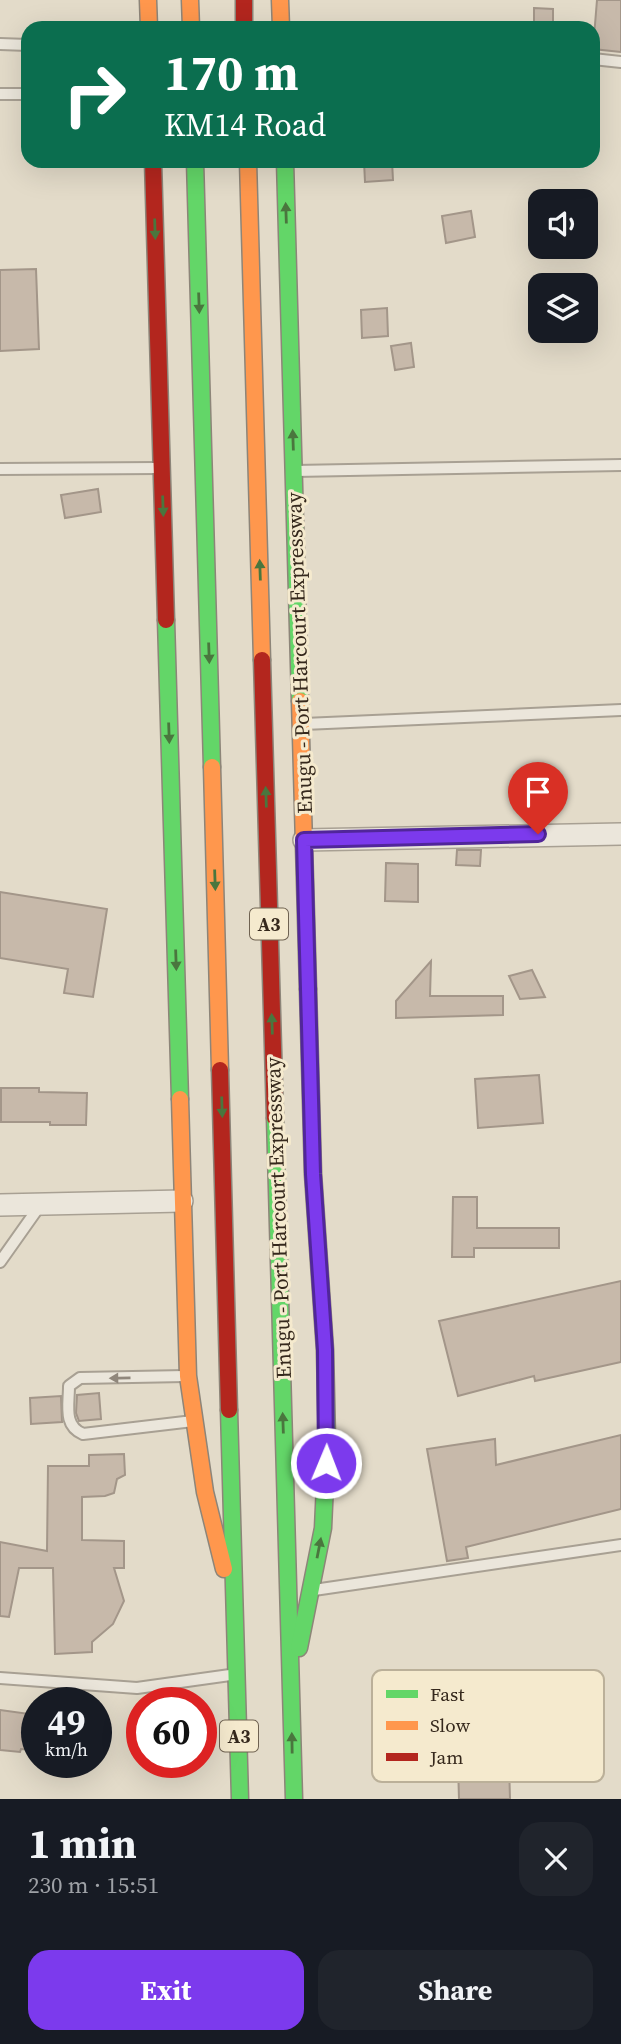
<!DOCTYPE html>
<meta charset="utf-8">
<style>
:root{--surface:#171b24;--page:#20242c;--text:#f1f3f6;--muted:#9ea1a6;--accent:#7c3aed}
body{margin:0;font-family:"Source Serif 4",serif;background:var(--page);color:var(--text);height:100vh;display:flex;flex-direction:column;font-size:26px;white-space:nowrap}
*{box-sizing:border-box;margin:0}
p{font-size:23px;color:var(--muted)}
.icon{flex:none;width:38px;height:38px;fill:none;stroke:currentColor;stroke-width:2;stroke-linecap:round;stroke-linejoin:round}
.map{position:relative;height:1799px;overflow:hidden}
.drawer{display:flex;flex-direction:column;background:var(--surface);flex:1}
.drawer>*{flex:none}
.guide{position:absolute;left:21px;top:21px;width:579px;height:147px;border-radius:21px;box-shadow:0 7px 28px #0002;background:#0b6e4f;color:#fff;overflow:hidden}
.fabs{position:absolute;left:528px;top:189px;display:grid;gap:14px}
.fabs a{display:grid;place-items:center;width:70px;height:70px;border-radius:14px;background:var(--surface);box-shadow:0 7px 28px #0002;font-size:35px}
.speed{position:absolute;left:21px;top:1687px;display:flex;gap:14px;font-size:35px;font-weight:700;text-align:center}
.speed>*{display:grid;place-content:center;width:91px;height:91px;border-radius:50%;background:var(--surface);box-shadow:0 7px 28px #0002;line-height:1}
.speed small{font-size:18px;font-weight:400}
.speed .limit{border:10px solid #d22;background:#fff;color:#111}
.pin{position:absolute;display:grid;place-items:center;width:60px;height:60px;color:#fff;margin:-72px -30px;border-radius:50% 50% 50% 0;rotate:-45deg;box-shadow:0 0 7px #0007}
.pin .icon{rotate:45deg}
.me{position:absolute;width:77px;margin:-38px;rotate:1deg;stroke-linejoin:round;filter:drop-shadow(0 0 5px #0008)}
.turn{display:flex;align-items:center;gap:24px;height:147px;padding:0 28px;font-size:32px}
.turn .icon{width:91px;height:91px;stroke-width:2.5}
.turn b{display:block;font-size:49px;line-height:60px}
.round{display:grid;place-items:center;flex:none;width:74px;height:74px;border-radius:21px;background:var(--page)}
.summary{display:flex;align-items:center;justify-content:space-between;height:119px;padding:0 28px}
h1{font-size:42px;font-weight:700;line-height:52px}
.cta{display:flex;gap:14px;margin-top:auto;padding:14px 28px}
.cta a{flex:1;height:80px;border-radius:21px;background:var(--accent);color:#fff;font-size:28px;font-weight:700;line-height:80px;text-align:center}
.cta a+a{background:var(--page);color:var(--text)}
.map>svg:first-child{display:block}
.building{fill:#c7b9aa;stroke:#a39689;stroke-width:2}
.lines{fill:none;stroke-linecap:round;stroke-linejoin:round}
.lane-casing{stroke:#a8a093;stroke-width:14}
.street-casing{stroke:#a8a093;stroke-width:24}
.fast-casing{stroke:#8d8579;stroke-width:19}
.slow-casing{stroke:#8d8579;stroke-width:19}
.jam-casing{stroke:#8d8579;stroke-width:19}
.lane{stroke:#ebe6db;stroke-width:10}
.street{stroke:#ebe6db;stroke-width:21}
.fast{stroke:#63d668;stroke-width:16}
.slow{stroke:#ff974d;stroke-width:16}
.jam{stroke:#b3261e;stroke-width:16}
.oneway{fill:#4a763e}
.oneway2{fill:#90877c}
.route-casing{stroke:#51269a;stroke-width:18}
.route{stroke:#7c3aed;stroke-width:12}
.labels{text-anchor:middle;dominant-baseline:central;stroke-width:6;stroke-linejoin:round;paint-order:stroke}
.shield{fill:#f5eace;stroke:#6f6251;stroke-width:2}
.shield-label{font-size:19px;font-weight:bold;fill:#35281c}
.street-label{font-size:21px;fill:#35281c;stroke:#f5eace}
.key{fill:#f5eace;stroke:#bbb099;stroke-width:2}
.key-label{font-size:19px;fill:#35281c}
</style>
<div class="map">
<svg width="621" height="1799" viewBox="0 0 621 1799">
<rect width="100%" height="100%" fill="#e3dbc9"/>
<g class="building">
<polygon points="597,0 621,0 621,52 593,49"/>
<polygon points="534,8 553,9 553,28 534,28"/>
<polygon points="364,161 392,161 393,180 365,182"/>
<polygon points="471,211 475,237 446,243 442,216"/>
<polygon points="36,269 39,349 0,351 0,270"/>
<polygon points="387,308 388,336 362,338 361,310"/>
<polygon points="411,343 414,367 395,370 391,346"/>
<polygon points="98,489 101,512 65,518 61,495"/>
<polygon points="457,850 481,850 480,866 456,865"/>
<polygon points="386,863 418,864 418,902 385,901"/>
<polygon points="0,892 107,909 93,997 64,993 68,969 0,958"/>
<polygon points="431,961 430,996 503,996 503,1015 396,1018 396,1001"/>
<polygon points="532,970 545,997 520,999 509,976"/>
<polygon points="539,1075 543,1123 478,1128 475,1079"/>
<polygon points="1,1088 39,1088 39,1092 87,1093 86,1125 50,1125 50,1122 1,1122"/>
<polygon points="453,1197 477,1197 477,1228 559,1228 559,1248 474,1248 474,1257 452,1257"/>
<polygon points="621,1281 621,1362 535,1381 534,1376 458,1396 439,1321"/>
<polygon points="99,1393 101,1419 79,1421 76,1413 77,1395"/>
<polygon points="61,1396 62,1422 31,1424 30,1398"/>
<polygon points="621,1435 621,1509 466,1547 468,1558 447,1561 427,1449 495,1439 496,1465"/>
<polygon points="124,1454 125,1475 117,1479 114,1493 105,1496 82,1497 82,1540 124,1541 124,1568 114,1568 124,1601 113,1624 92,1642 92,1652 55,1654 53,1568 19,1568 9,1617 0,1616 0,1542 47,1551 48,1466 89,1466 89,1455"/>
<polygon points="507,1693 510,1799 459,1799 456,1695"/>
<polygon points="0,1710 37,1715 37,1750 21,1749 20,1752 0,1750"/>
</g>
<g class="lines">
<defs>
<g id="lane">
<polyline points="0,44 28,45"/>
<polyline points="593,59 621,62"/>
<polyline points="0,94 28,94"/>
<polyline points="0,469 158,468"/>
<polyline points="295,471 621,465"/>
<polyline points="304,724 621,710"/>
<polyline points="0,1262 41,1204"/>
<path d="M 185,1376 L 80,1378 L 69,1386 C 69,1405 63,1426 83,1434 L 193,1421"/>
<polyline points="314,1590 621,1545"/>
<polyline points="0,1678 137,1688 230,1675"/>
</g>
<g id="street">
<polyline points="304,840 621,834"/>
<polyline points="0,1205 182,1201"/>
</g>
<g id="fast">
<polyline points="195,161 212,767"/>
<polyline points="285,161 300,701"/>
<polyline points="166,620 180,1099"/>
<polyline points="275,1118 294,1799"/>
<polyline points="229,1410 240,1799"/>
<polyline points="299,1648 323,1528 327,1441 325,1350 313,1174 308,989"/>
</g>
<g id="slow">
<polyline points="148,0 149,28"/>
<polyline points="190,0 191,28"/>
<polyline points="280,0 281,28"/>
<polyline points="248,161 262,660"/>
<polyline points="300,701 308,989"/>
<polyline points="212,767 220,1070"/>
<polyline points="180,1099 188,1376 205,1492 224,1569"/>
</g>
<g id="jam">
<polyline points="244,0 244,28"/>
<polyline points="153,161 166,620"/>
<polyline points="262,660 275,1118"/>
<polyline points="220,1070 229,1410"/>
</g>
</defs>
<use href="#lane" class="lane-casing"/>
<use href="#street" class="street-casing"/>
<use href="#fast" class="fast-casing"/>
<use href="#slow" class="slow-casing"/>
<use href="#jam" class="jam-casing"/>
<use href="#lane" class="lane"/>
<use href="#street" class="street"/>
<use href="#fast" class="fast"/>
<use href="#slow" class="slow"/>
<use href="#jam" class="jam"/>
</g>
<defs><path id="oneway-solid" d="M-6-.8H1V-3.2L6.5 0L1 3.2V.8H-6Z" transform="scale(1.75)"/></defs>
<g class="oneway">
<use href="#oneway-solid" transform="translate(286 213) rotate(-92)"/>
<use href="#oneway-solid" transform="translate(155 229) rotate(88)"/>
<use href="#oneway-solid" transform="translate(199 303) rotate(88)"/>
<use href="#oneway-solid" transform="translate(293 440) rotate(-92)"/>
<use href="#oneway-solid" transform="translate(163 506) rotate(88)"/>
<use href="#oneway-solid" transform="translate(260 570) rotate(-92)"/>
<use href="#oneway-solid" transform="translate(209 653) rotate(88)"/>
<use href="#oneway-solid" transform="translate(169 733) rotate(88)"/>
<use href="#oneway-solid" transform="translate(266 797) rotate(-92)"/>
<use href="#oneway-solid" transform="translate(215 880) rotate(88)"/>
<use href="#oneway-solid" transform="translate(176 960) rotate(88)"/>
<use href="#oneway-solid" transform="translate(272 1024) rotate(-92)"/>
<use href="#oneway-solid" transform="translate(222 1107) rotate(88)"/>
<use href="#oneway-solid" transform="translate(283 1423) rotate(-92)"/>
<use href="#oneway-solid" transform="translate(319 1548) rotate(-79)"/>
<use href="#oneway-solid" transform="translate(292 1743) rotate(-91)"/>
</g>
<use class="oneway2" href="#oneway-solid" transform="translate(120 1378) rotate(179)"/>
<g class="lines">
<defs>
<polyline id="route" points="326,1463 325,1350 313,1174 304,840 538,834"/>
</defs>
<use href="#route" class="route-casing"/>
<use href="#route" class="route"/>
</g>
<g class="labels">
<g class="shield">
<rect x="250" y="908.5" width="38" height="31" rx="5"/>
<rect x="220" y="1720.5" width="38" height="31" rx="5"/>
</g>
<g class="shield-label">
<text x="269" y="924">A3</text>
<text x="239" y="1736">A3</text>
</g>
<g class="street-label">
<text transform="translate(299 653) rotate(-92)">Enugu - Port Harcourt Expressway</text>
<text transform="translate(278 1218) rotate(-92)">Enugu - Port Harcourt Expressway</text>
</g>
</g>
<rect x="372" y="1670" width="232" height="112" rx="10" class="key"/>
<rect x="386" y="1690" width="32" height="8" fill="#63d668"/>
<rect x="386" y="1721" width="32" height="9" fill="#ff974d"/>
<rect x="386" y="1753" width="32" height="8" fill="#b3261e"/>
<g class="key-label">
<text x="430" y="1701">Fast</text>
<text x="430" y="1732">Slow</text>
<text x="430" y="1764">Jam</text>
</g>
</svg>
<div class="fabs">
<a><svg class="icon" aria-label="sound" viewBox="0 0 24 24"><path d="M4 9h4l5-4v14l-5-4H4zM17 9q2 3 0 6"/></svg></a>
<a><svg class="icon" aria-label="layers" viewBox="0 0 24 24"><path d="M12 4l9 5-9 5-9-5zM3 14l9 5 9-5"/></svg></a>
</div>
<div class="speed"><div>49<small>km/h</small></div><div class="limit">60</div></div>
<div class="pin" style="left:538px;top:834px;background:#d93025"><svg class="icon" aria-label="arrive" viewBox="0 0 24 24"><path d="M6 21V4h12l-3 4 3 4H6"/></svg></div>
<svg class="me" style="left:326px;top:1463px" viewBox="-20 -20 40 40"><circle r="17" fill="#7c3aed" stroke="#fff" stroke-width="3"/><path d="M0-11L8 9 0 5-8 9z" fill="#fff"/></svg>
<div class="guide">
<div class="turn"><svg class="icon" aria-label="right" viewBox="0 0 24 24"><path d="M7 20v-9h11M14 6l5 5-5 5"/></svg><div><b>170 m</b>KM14 Road</div></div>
</div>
</div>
<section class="drawer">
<div class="summary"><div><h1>1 min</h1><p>230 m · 15:51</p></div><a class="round"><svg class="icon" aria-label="close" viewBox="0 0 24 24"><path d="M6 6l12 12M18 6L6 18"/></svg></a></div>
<div class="cta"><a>Exit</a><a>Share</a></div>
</section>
